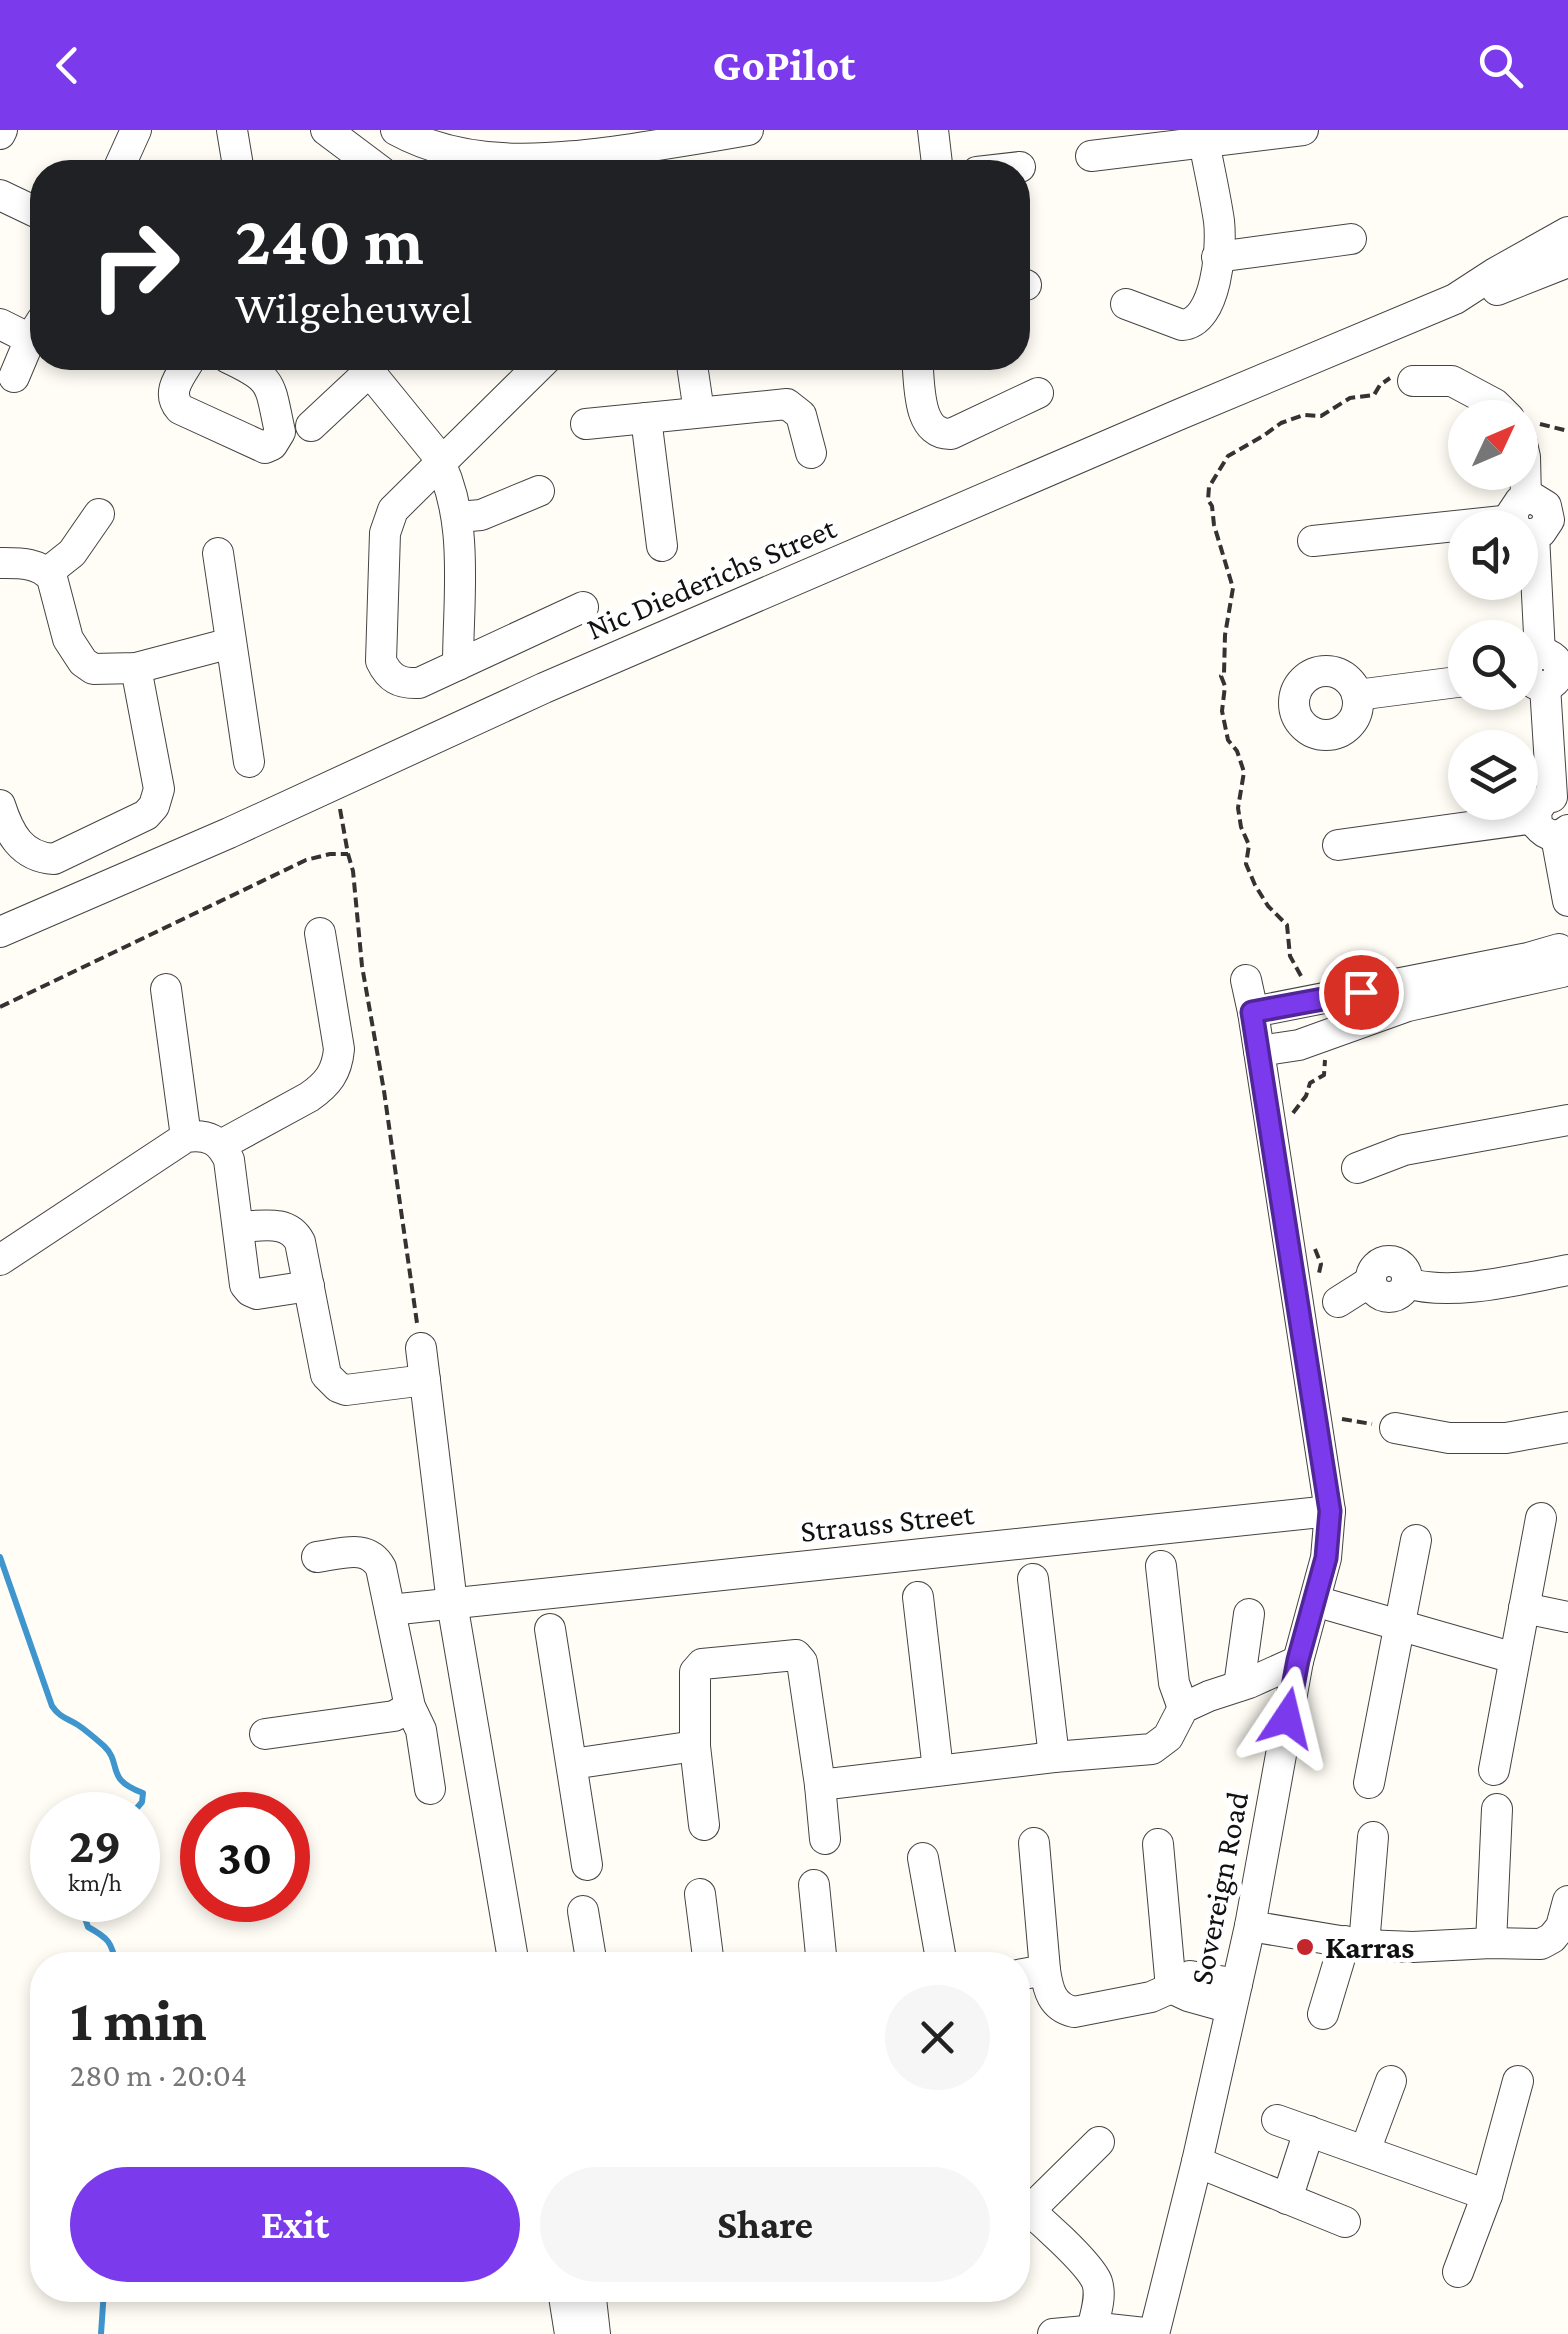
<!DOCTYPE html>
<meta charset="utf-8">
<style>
:root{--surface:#fff;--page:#f6f6f6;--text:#222;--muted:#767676;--accent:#7c3aed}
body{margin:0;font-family:"Crimson Pro",serif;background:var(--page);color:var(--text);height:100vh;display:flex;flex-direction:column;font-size:38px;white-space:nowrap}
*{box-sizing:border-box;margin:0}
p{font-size:32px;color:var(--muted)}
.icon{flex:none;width:55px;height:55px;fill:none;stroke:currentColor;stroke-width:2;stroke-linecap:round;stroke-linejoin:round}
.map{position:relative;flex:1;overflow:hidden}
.sheet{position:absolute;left:30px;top:1822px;width:1000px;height:350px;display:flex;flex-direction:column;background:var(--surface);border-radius:40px;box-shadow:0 5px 15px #0003}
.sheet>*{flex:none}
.top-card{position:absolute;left:30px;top:30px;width:1000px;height:210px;border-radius:40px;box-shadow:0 5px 15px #0003;background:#202124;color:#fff;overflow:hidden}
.needle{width:65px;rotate:46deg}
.buttons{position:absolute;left:1448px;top:270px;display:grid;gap:20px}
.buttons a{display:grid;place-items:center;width:90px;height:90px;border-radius:50%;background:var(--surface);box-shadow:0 5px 15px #0003;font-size:50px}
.speed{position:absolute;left:30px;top:1662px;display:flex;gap:20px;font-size:50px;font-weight:700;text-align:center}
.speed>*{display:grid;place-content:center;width:130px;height:130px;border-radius:50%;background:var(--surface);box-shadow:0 5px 15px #0003;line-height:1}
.speed small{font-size:25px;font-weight:400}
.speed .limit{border:15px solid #d22;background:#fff;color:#111}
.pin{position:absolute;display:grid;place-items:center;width:85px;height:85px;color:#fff;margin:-42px;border:5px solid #fff;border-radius:50%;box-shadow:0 2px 10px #0007}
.me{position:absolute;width:110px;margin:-55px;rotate:10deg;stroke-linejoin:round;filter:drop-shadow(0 0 8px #0008)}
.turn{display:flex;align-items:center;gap:35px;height:210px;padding:0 40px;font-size:45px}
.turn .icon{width:130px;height:130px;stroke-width:2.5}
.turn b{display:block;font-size:70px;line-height:85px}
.round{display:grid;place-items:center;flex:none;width:105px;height:105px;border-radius:52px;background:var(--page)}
.headline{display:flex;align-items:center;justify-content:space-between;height:170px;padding:0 40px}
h1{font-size:60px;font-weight:700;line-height:75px}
.action{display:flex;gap:20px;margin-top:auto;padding:20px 40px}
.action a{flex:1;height:115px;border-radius:60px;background:var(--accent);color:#fff;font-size:40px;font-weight:700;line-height:115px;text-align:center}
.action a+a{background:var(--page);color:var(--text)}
header{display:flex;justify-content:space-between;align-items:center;height:130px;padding:0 40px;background:var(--accent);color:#fff;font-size:45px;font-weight:700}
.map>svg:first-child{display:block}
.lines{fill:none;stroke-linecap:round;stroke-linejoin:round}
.stream{stroke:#3f96cf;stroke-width:6}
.minor-casing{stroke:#444;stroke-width:32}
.path{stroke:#333;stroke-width:4;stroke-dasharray:10 5;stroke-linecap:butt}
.minor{stroke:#fff;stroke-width:30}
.route-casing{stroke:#51269a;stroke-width:25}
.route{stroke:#7c3aed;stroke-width:18}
.poi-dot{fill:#c4262e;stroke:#fff;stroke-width:4}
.labels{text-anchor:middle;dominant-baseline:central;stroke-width:10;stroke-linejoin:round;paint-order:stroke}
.street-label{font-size:32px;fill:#111;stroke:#fff}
.poi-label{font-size:32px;font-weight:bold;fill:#111;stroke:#fff;text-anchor:start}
</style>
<header><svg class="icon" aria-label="back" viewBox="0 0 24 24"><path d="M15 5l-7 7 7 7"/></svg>GoPilot<svg class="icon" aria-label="search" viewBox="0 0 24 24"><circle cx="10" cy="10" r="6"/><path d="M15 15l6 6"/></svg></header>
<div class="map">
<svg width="1568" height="2204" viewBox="0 0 1568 2204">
<rect width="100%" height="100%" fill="#fffdf5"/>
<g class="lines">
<g class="stream">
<path d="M 0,1427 L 52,1576 C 60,1588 67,1588 78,1595 C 87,1601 96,1609 104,1616 C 123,1634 104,1649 143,1663 L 142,1672 L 131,1685"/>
<path d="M 86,1770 L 85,1788 L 88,1797 C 108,1808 112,1812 116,1835"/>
<polyline points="101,2204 104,2160"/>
</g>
<defs>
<g id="minor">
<polyline points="232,0 239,42"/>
<polyline points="326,0 382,42"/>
<path d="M 396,0 C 469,40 553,30 632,19 C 671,13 709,7 748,0"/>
<polyline points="933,0 937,34 936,42"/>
<polyline points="0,4 2,0"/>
<polyline points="1091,26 1303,0"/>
<polyline points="117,42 136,0"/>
<polyline points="977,42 1020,37"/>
<polyline points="0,65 42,85"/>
<polyline points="1217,127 1351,109"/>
<polyline points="1018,156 1026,155"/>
<polyline points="1497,160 1568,132"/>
<path d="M 1126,174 L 1182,195 C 1217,193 1222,117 1219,91 C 1215,64 1209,38 1204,12"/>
<polyline points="0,194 30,209"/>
<path d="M 191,228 C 181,245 165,262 180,279 L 265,318 L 272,315 L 280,302 C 269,253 275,250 228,228"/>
<path d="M 377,228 L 372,239 L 373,246 L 434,321 C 471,385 458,465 458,535"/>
<path d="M 547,228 L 393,380 L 385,403 L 381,531 C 389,548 399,554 419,553 L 583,477"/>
<polyline points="691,228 699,282"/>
<path d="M 917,228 C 920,252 916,305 951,304 L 1038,263"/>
<polyline points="14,247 30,209 42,190"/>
<polyline points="1413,251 1452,251 1495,274 1509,288"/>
<polyline points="646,288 662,416"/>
<polyline points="586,294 787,274 801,285 811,323"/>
<polyline points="311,296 372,239"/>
<polyline points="1520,305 1525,327 1526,368"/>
<polyline points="458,387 481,385 539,361"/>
<polyline points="1515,398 1512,383 1520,371 1533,368 1546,376 1549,390 1541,402 1527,405 1520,402"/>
<polyline points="1534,405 1540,524"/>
<polyline points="1313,411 1512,390"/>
<polyline points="218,423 249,632"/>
<path d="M 0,433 C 19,433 39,432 52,448 L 68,509 L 83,532 L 93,539 L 136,538 L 231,513"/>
<polyline points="48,442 72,423 99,384"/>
<circle cx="1543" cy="540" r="16"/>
<circle cx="1326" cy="573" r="32"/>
<polyline points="1545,556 1552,667"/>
<polyline points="1357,565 1465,551"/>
<path d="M 1543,671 L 1536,681 L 1537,695 C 1546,706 1557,709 1568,700"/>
<path d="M 0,675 C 9,703 21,727 54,729 L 146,685 L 154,676 L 159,659 L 136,538"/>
<polyline points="1556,706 1568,771"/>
<polyline points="1338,715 1535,688"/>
<polyline points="0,802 229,703 544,558 1178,285 1455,169 1495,143 1568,102"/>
<polyline points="166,859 186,1007"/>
<polyline points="1253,882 1528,828 1559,819"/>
<polyline points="1259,921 1299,915 1408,876 1562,842"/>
<path d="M 221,1015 L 309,967 C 328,954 337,942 339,919 L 320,803"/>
<polyline points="1357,1038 1404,1020 1568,990"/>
<path d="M 239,1097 C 262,1096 288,1089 300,1112 L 326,1245 L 338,1257 L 346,1260 L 425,1250"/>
<path d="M 0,1130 L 186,1007 C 208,1004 220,1010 229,1030 L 245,1155 L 250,1161 L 257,1164 L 309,1156"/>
<circle cx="1389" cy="1149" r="18"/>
<path d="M 1407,1153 C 1452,1167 1521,1149 1568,1140"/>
<polyline points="1338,1172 1371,1151"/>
<polyline points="421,1218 452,1473 514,1835"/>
<polyline points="1395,1298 1449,1308 1506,1308 1568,1297"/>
<path d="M 317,1427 C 341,1424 368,1413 381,1438 L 410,1577 L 421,1600 L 430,1659"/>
<polyline points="1161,1436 1174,1553 1183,1578"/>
<polyline points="1033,1449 1054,1627"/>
<polyline points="918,1467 938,1640"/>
<polyline points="1315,1471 1514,1528"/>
<polyline points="1524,1478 1568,1487"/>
<polyline points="390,1480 1330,1381"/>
<polyline points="550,1499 587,1735"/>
<polyline points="1239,1556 1249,1484"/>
<polyline points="265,1604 394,1586 410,1577"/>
<polyline points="572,1634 695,1616"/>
<polyline points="1494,1640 1541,1388"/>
<polyline points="1369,1653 1416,1410"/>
<polyline points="820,1655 1054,1627 1152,1619 1168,1607 1183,1578 1209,1566 1249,1553 1298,1531"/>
<polyline points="704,1695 695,1616 695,1542 702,1534 796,1525 802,1532 820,1655 825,1709"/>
<polyline points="1034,1713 1045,1840"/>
<polyline points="1158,1714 1171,1858"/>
<polyline points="923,1728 942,1835"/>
<polyline points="814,1755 822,1835"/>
<polyline points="700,1764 709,1835"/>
<polyline points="583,1781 592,1835"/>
<polyline points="1250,1796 1364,1815 1413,1817 1491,1813 1541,1814 1552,1808 1561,1797 1568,1771"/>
<polyline points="1491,1813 1497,1679"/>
<polyline points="1364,1815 1373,1707"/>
<path d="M 1018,1845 L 1045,1840 C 1048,1860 1052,1877 1074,1882 L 1151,1867 L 1171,1858 L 1190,1846 L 1237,1854"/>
<polyline points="1171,1858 1188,1866 1231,1878"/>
<polyline points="1323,1884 1345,1811"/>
<polyline points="1277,1990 1487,2065"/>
<polyline points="1365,2021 1391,1951"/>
<polyline points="1197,2032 1345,2092"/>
<polyline points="1287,2069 1309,2001"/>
<path d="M 1018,2071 C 1036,2086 1089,2132 1097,2152 C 1102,2167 1095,2185 1092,2200"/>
<polyline points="1029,2081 1099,2012"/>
<polyline points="1458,2142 1487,2065 1518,1951"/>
<polyline points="563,2160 570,2204"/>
<polyline points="590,2160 595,2204"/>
<polyline points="1053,2204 1108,2199 1154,2204"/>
<polyline points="1154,2204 1197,2032 1250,1796 1298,1531 1326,1428 1330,1381 1253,882 1246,850"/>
</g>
</defs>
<use href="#minor" class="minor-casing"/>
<g class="path">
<polyline points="1540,294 1568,301"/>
<polyline points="340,679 348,724 353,741 362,836 384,961 417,1193"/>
<polyline points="1301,846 1290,826 1287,795 1268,776 1255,755 1246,734 1249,715 1241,697 1238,678 1244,642 1237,621 1228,610 1222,581 1225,556 1221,546 1224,544 1225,505 1233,458 1214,395 1212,376 1208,370 1209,357 1228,326 1263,306 1281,293 1304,285 1321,286 1350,268 1374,265 1380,255 1390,248"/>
<polyline points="0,877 306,730 330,724 348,724"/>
<polyline points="1293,983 1306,966 1310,953 1324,945 1325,930"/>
<polyline points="1315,1119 1321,1134 1319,1143"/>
<polyline points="1342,1289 1372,1294"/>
</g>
<use href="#minor" class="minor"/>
</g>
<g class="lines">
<defs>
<polyline id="route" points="1287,1588 1298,1530 1326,1428 1330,1381 1252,882 1361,862"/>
</defs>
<use href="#route" class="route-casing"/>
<use href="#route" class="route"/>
</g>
<circle class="poi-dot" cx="1305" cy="1817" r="10"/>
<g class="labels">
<g class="street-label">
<text transform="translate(711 448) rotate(-23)">Nic Diederichs Street</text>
<text transform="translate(887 1392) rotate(-6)">Strauss Street</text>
<text transform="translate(1219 1758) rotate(-79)">Sovereign Road</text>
</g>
<g class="poi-label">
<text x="1325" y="1817">Karras</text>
</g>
</g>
</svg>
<div class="buttons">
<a><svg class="needle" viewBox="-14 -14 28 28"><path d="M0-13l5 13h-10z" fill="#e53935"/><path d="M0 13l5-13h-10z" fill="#767676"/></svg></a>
<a><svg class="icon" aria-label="sound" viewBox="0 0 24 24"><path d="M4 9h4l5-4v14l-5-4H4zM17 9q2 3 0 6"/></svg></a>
<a><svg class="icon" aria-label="search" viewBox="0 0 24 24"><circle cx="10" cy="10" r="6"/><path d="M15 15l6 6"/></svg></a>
<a><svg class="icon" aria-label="layers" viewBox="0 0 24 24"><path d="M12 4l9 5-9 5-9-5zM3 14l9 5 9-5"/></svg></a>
</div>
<div class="speed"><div>29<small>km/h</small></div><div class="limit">30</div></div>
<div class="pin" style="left:1361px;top:862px;background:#d93025"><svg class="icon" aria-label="arrive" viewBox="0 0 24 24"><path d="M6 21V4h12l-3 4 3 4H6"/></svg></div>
<svg class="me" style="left:1287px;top:1588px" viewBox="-20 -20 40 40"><path d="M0-17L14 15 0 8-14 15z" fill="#7c3aed" stroke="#fff" stroke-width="4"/></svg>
<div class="top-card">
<div class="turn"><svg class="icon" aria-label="right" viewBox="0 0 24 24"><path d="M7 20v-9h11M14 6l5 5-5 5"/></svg><div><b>240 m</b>Wilgeheuwel</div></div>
</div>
<section class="sheet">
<div class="headline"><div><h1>1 min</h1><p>280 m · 20:04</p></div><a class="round"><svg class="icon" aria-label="close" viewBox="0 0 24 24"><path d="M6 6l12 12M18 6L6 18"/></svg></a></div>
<div class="action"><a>Exit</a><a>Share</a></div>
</section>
</div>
